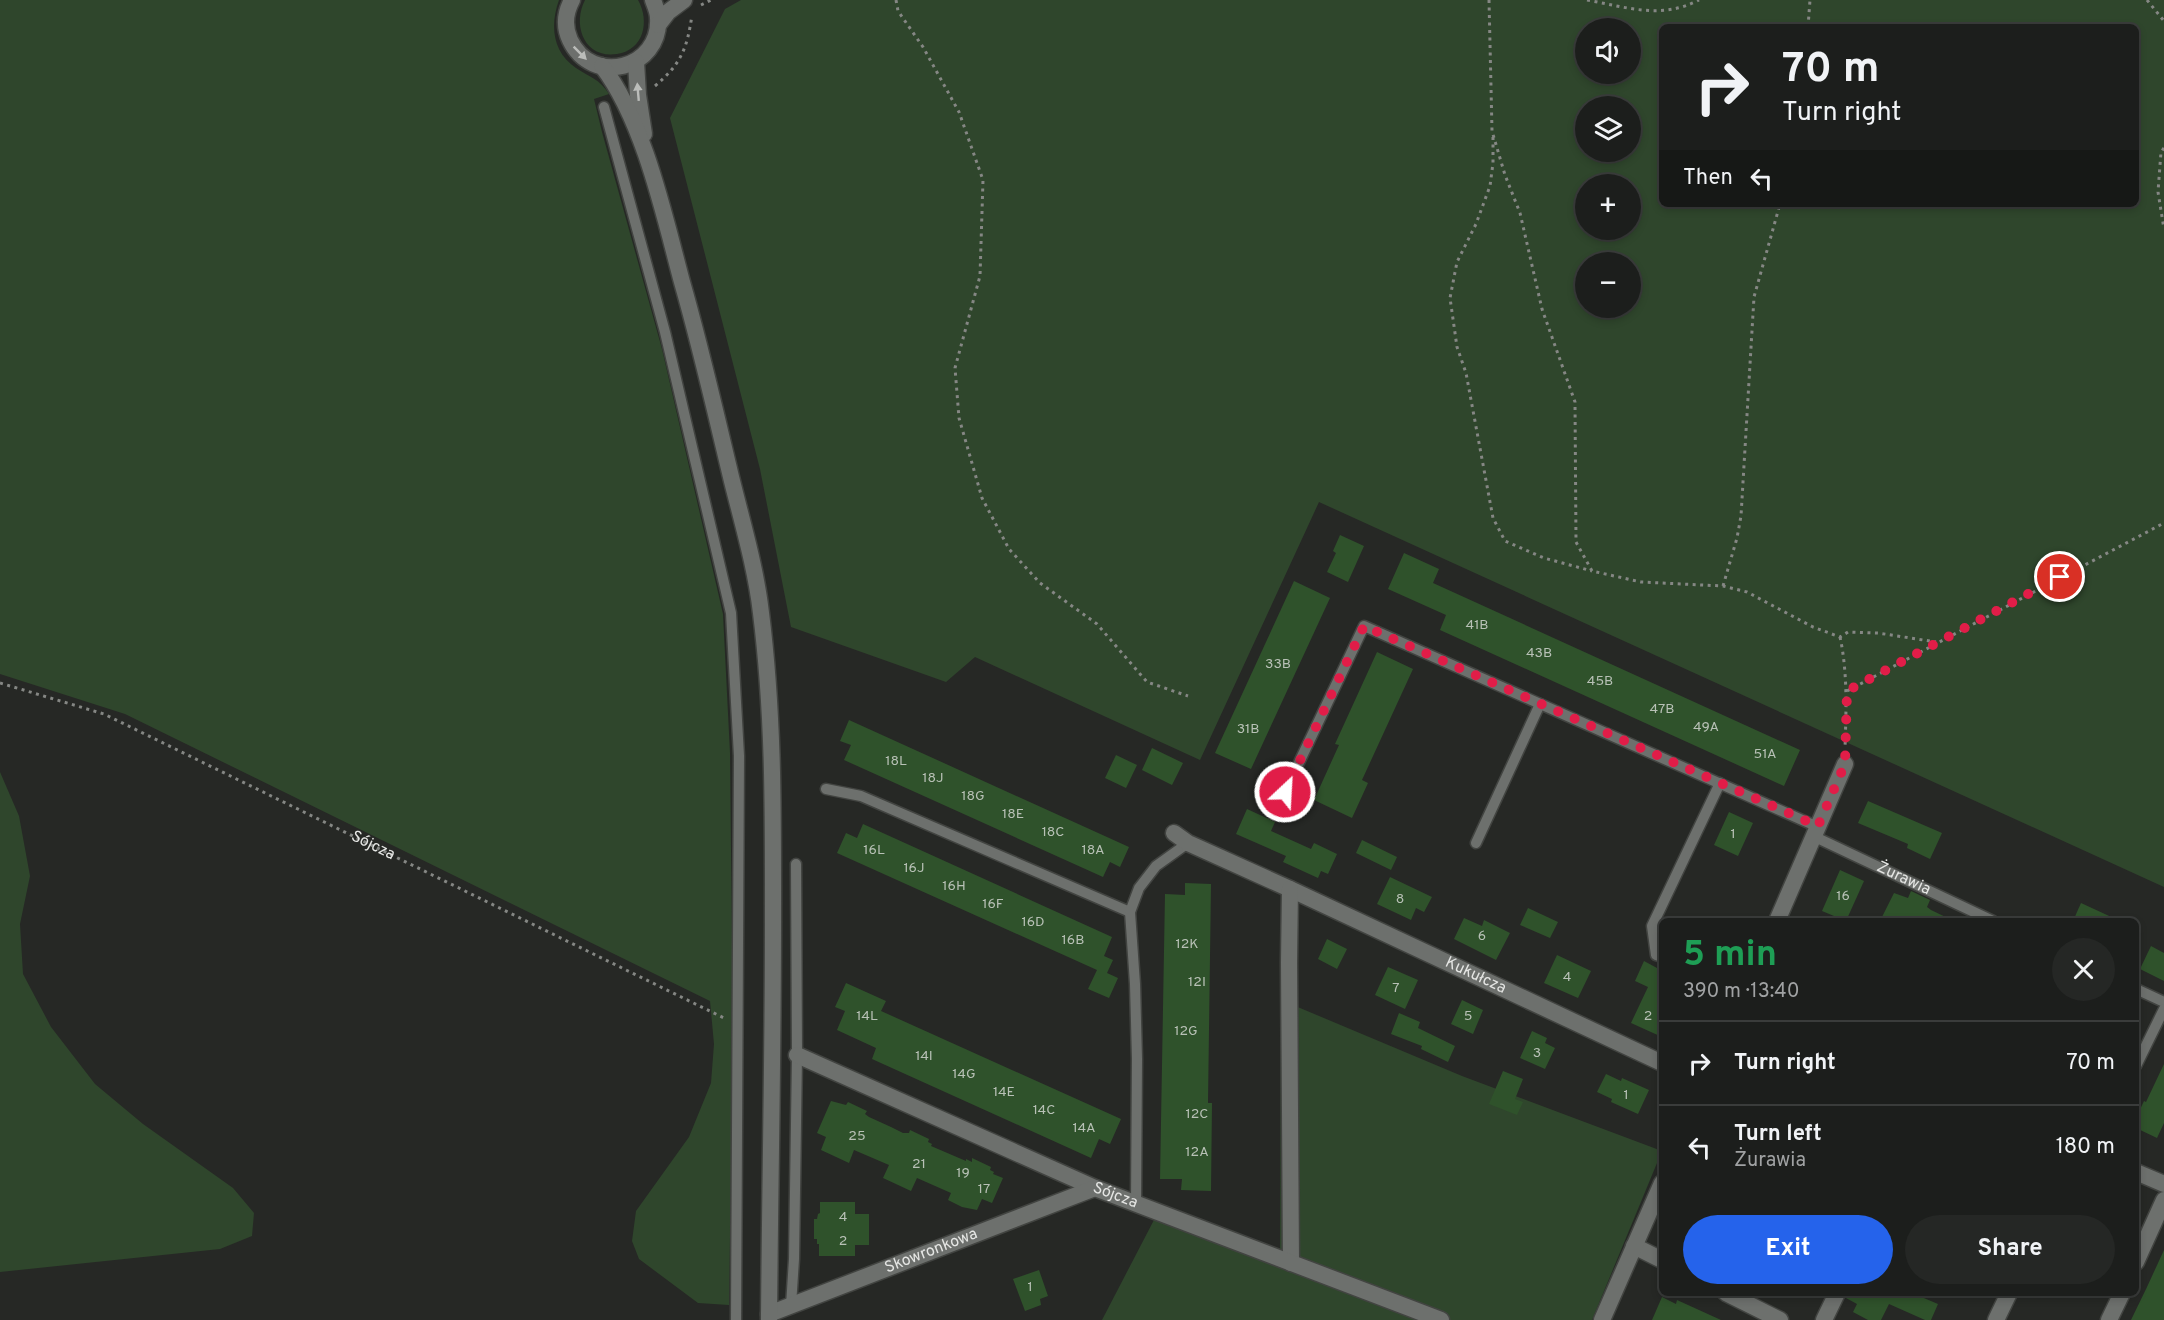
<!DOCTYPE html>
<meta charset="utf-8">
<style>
:root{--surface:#1c1e1c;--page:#252725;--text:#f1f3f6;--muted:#a0a2a3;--line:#3a3c3b;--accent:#2563eb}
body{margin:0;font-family:Overpass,sans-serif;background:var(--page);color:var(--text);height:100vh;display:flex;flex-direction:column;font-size:22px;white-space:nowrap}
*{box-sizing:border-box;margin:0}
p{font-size:20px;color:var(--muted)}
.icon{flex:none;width:33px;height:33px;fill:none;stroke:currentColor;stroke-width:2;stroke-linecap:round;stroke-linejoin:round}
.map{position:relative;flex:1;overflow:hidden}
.sheet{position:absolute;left:1659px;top:918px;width:480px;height:378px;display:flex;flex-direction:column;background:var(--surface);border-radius:9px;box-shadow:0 3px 9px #0003,0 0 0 2px var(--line)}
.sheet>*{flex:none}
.hud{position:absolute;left:1659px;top:24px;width:480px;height:183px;border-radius:9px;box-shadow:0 3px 9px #0003,0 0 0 2px var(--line);background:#1c1e1c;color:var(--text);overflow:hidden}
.controls{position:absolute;left:1575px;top:18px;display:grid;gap:12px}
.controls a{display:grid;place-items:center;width:66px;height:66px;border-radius:50%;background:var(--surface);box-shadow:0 3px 9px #0003,0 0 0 2px var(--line);font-size:30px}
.pin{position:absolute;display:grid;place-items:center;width:51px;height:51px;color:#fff;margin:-26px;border:3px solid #fff;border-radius:50%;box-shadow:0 2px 6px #0007}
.me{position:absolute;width:66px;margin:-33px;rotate:25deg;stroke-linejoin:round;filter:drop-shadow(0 0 4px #0008)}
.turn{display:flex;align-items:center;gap:21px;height:126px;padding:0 24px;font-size:27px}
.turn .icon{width:78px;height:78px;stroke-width:2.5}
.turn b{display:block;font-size:42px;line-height:51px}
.then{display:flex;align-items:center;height:57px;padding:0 24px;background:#0003;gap:12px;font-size:22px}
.round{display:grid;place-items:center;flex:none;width:63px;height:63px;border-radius:32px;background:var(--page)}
.overview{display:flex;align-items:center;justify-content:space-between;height:102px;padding:0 24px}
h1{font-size:36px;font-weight:700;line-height:45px;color:#1e9e55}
.cta{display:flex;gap:12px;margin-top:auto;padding:12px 24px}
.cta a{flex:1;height:69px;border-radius:36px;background:var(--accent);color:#fff;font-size:24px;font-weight:700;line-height:69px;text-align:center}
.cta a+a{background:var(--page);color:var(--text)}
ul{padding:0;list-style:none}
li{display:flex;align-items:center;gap:18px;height:84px;padding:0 24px;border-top:2px solid var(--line)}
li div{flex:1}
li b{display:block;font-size:22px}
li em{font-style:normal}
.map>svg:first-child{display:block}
.green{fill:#2f462c;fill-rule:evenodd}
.building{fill:#2f522b}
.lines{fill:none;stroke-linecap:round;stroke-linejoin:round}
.service-casing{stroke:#424441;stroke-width:13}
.minor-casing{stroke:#424441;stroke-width:19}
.secondary-casing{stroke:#424441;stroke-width:19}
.path{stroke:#858784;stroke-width:3;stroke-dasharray:3 4.5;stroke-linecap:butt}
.service{stroke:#6d706d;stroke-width:10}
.minor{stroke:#6d706d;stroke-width:16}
.secondary{stroke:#6d706d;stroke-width:16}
.oneway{fill:#bbbdba}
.route{stroke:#e11d48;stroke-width:10;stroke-dasharray:0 18}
.labels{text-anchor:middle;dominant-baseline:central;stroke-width:6;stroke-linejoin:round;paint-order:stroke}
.number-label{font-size:14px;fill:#b8c1b6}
.street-label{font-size:16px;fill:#e5e6e4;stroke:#1c1f1c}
</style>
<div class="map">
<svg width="2164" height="1320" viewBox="0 0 2164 1320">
<rect width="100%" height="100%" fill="#262825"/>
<g class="green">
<path d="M 0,0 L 559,0 C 550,25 552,52 576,68 C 589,77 600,79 609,94 L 594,99 L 602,132 L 662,349 L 723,614 L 730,753 L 733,1039 L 729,1305 L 698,1303 L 639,1259 L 632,1241 L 636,1211 L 689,1137 L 711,1083 L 714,1044 L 710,1001 L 125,714 L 0,674 Z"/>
<path d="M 585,0 L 638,0 C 650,21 644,50 617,54 C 584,59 572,25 585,0 Z"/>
<path d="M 741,0 L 2164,0 L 2164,887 L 1319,502 L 1200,760 L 975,657 L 946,682 L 791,627 L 760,469 L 670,118 L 725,9 ZM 1662,27 L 2136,27 L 2136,204 L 1662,204 ZM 1586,28 L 1630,28 L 1630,74 L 1586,74 ZM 1586,106 L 1630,106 L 1630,152 L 1586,152 ZM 1586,184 L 1630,184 L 1630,230 L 1586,230 ZM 1586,262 L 1630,262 L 1630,308 L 1586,308 Z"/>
<polygon points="0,772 19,816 30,876 20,924 23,974 51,1027 95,1084 143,1124 233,1188 254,1213 252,1236 220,1249 0,1272"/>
<polygon points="1281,1000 1462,1076 1662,1151 1592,1320 1102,1320 1155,1218 1280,1268"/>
</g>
<g class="building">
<polygon points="1340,535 1364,546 1348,582 1327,572 1336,553 1333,551"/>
<polygon points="1404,553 1439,569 1433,583 1800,750 1784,786 1440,630 1446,615 1388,589"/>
<polygon points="1294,581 1330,598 1251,769 1215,753"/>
<polygon points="1377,652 1413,669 1362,780 1368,783 1352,818 1314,800 1339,745 1335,744"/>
<polygon points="849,720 1129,847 1120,867 1110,862 1103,877 844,760 851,745 840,741"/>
<polygon points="1152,748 1183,763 1172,785 1142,770"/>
<polygon points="1116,755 1137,765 1126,788 1105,778"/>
<polygon points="1868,801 1942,833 1930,859 1907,848 1908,844 1858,823"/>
<polygon points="1247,809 1275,822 1271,831 1311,849 1314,843 1337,854 1328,874 1321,871 1318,878 1283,862 1286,856 1236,834"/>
<polygon points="1729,812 1753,823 1738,856 1714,845"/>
<polygon points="863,824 1112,937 1104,956 1113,960 1107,973 1118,978 1109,998 1088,989 1097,970 837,853 846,833 857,838"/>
<polygon points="1362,840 1397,857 1391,870 1356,853"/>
<polygon points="1840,870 1864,881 1846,921 1822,911"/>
<polygon points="1390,877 1432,897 1424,912 1416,908 1411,920 1377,904"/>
<polygon points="1185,883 1211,884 1208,1103 1212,1103 1211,1191 1181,1190 1182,1179 1160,1179 1165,894 1185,895"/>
<polygon points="1911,891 1930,900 1927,907 1931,910 1954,921 1880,921 1894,893 1908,898"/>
<polygon points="2081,903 2120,921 2073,921"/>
<polygon points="1528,908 1558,922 1550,938 1520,925"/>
<polygon points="1464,918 1482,926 1484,920 1510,933 1496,960 1454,939"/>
<polygon points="1327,939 1347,949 1337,969 1318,959"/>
<polygon points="2151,946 2164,953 2164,981 2140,969"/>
<polygon points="1557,955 1591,971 1578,998 1544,983"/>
<polygon points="1644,961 1657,968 1659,964 1662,964 1662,1037 1631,1023 1648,987 1635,981"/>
<polygon points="1388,967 1418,980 1405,1009 1375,995"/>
<polygon points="846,983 886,1001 881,1011 1121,1119 1110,1144 1099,1139 1091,1158 872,1059 876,1048 837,1030 845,1011 835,1007"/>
<polygon points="1462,1000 1483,1010 1473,1034 1451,1024"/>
<polygon points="1399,1013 1420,1022 1418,1028 1455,1046 1448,1062 1421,1049 1422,1046 1391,1034"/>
<polygon points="1532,1031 1547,1038 1545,1043 1555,1048 1545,1069 1520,1058"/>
<polygon points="2164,1064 2164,1123 2157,1138 2136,1128 2136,1118 2144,1101 2146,1102"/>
<polygon points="1503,1071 1523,1079 1515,1099 1523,1102 1517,1115 1489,1104"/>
<polygon points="1606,1074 1621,1081 1622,1078 1649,1090 1638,1114 1611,1102 1612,1099 1597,1092"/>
<polygon points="831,1101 846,1105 848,1102 867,1111 865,1114 869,1117 891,1127 903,1133 909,1133 910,1130 929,1139 928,1142 932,1144 931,1146 966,1161 966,1159 972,1162 972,1158 991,1167 990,1170 994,1172 993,1174 1003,1178 992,1203 982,1199 977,1210 962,1207 948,1200 951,1193 917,1178 911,1191 883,1178 889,1165 854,1150 849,1163 821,1150 826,1137 817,1133"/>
<polygon points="820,1202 855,1202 855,1214 869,1214 869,1245 855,1245 855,1256 819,1256 819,1244 817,1244 817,1239 814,1239 814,1219 817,1219 818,1214 820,1213"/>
<polygon points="2164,1250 2164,1320 2131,1320 2147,1287"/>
<polygon points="1039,1270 1048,1296 1040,1299 1041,1305 1025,1311 1013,1279"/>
<polygon points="1847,1293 1912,1293 1938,1304 1931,1320 1925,1320 1889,1304 1881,1320 1868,1320 1853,1312 1857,1304 1846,1298"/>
<polygon points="1662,1297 1676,1304 1677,1300 1721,1320 1652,1320"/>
</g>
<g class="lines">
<defs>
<g id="service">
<polyline points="604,107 665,332 731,613 739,756 736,1320"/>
<polyline points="826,789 861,796 1130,912"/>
<polyline points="1285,792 1364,626 1818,827"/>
<path id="s2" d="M 1813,836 L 1993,921"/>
<polyline points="1476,843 1540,704"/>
<polyline points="1662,957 1656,955 1652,926 1720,783"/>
<polyline points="2136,989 2164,1002"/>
<polyline points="2136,1066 2164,1009"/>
<polyline points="1136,1204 1137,1059 1135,984 1130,912 1139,888 1156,866 1188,843"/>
<polyline points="791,1306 794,1259 797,1055 796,864"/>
</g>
<g id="minor">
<path id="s3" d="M 1174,833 L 1188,843 L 1290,889 L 1662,1063"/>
<polyline points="1290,889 1289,962 1291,1263"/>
<polyline points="1777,921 1845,764"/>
<path id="s4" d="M 797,1055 L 1095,1188 L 1441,1320"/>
<polyline points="2136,1172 2164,1184"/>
<polyline points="1634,1246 1662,1260"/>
<polyline points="2136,1262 2164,1200"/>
<polyline points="1726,1293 1780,1320"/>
<path id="s5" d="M 769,1314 L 1095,1188"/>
<polyline points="1602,1320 1662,1183"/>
<polyline points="1824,1320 1837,1293"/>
<polyline points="1996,1320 2009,1293"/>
<polyline points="2109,1320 2122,1293"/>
</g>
<g id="secondary">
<path d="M 572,0 C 565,13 564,27 570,40 C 592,87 661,69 658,18 C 658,12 655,6 653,0"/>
<polyline points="658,25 668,12 684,0"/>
<polyline points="636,62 638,95 644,134"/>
<path d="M 602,66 C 644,121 664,215 682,282 C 701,348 716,415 732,481 C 743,525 756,569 761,613 C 774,717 773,817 773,921 C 773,1054 770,1187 769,1320"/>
</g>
</defs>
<use href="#service" class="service-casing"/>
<use href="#minor" class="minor-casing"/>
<use href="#secondary" class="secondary-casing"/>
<g class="path">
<polyline points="896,0 898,11 923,47 959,112 983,180 980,276 955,368 959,418 982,498 1009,549 1040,583 1097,624 1147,682 1188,696"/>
<polyline points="1489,0 1492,131 1505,175 1520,213 1542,309 1575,402 1576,542 1592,571 1641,582 1723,586 1747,592 1813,627 1840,637 1848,632 1878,633 1936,642"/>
<path d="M 1587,0 C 1626,7 1661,20 1699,0"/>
<polyline points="2147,0 2164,21"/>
<polyline points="701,5 711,0"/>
<polyline points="1808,27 1810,0"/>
<path d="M 655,86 C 681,64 687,49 692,15"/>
<polyline points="1493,137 1493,163 1490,186 1476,224 1457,262 1450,298 1457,347 1466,373 1493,518 1505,541 1544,558 1592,571"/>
<polyline points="2164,148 2161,152 2158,192 2164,229"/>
<polyline points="1723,586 1737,538 1741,516 1754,297 1780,204"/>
<path d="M 1840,637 C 1848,674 1846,712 1845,749"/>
<path id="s1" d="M 0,683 L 104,714 L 724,1018"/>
<polyline points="1847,691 2164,523"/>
</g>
<use href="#service" class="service"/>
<use href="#minor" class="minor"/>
<use href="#secondary" class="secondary"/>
</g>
<defs><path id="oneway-solid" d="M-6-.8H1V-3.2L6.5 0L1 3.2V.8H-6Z" transform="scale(1.5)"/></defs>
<g class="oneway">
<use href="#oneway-solid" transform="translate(580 53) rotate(45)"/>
<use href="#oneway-solid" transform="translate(638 92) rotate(-95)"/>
</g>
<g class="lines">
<polyline class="route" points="1285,792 1364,626 1818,826 1845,764 1847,691 2060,577"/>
</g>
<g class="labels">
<g class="number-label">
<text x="1477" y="625">41B</text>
<text x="1539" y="653">43B</text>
<text x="1278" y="664">33B</text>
<text x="1600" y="681">45B</text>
<text x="1662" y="709">47B</text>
<text x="1706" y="727">49A</text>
<text x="1248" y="729">31B</text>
<text x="1765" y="754">51A</text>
<text x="896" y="761">18L</text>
<text x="933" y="778">18J</text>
<text x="973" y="796">18G</text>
<text x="1013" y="814">18E</text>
<text x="1053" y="832">18C</text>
<text x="1733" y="834">1</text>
<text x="874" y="850">16L</text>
<text x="1093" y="850">18A</text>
<text x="914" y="868">16J</text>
<text x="954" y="886">16H</text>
<text x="1843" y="896">16</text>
<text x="1400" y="899">8</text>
<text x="993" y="904">16F</text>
<text x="1033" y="922">16D</text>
<text x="1482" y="936">6</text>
<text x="1073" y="940">16B</text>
<text x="1187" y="944">12K</text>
<text x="1567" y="977">4</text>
<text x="1197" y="982">12I</text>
<text x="1396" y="988">7</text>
<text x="867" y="1016">14L</text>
<text x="1468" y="1016">5</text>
<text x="1648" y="1016">2</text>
<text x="1186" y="1031">12G</text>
<text x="1537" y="1053">3</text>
<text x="924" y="1056">14I</text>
<text x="964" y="1074">14G</text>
<text x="1004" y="1092">14E</text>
<text x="1626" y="1095">1</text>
<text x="1044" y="1110">14C</text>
<text x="1197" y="1114">12C</text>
<text x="1084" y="1128">14A</text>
<text x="857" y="1136">25</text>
<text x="1197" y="1152">12A</text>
<text x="919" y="1164">21</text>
<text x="963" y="1173">19</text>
<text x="984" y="1189">17</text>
<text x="843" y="1217">4</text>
<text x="843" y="1241">2</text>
<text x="1030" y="1287">1</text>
</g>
<g class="street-label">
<text stroke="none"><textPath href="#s1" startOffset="408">Sójcza</textPath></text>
<text stroke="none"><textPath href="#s2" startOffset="100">Żurawia</textPath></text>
<text stroke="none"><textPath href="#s3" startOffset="334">Kukułcza</textPath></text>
<text stroke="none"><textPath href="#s4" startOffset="348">Sójcza</textPath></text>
<text stroke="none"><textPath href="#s5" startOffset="174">Skowronkowa</textPath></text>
</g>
</g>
</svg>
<div class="controls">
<a><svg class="icon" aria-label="sound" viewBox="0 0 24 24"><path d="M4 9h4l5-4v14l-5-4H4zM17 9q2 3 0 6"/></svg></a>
<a><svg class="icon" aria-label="layers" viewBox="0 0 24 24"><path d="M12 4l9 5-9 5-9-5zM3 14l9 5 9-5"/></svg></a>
<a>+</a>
<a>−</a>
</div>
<div class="pin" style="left:2060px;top:577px;background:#d93025"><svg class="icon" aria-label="arrive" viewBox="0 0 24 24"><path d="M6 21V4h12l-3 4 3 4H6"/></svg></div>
<svg class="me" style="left:1285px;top:792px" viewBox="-20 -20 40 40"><circle r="17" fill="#e11d48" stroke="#fff" stroke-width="3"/><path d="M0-11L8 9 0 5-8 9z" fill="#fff"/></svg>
<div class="hud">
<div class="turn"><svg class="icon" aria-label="right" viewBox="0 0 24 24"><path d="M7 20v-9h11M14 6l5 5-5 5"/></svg><div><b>70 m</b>Turn right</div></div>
<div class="then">Then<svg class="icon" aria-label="left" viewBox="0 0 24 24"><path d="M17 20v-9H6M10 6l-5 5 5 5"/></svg></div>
</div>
<section class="sheet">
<div class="overview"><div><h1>5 min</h1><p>390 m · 13:40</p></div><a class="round"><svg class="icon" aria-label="close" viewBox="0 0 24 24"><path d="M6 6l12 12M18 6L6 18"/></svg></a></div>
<ul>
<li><svg class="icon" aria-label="right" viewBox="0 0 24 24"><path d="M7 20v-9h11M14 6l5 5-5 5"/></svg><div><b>Turn right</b></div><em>70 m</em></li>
<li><svg class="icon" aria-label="left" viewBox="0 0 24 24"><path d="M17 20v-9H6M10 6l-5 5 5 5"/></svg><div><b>Turn left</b><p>Żurawia</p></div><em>180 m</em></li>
</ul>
<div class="cta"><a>Exit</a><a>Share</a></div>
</section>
</div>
